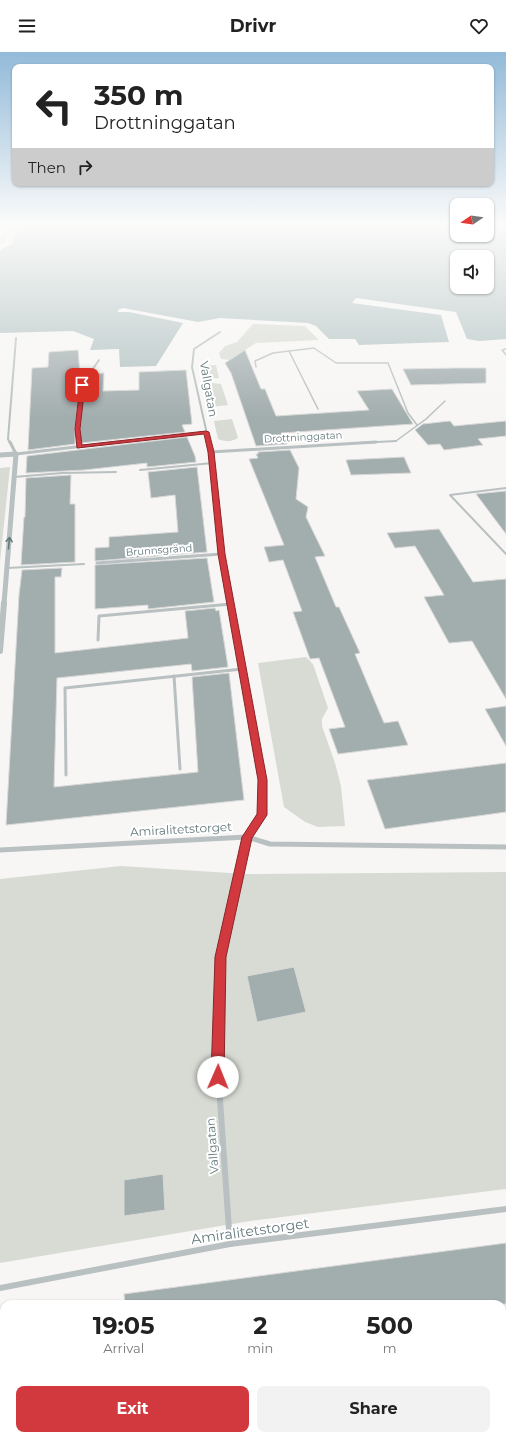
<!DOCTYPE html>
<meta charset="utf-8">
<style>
:root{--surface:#fff;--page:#f2f2f2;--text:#222;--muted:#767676;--accent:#d1393f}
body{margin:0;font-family:Montserrat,sans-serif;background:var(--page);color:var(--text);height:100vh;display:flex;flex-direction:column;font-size:15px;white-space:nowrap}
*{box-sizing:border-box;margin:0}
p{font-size:13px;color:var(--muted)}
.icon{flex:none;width:22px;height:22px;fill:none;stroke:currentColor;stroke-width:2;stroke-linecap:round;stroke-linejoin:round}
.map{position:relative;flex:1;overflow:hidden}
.sheet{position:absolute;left:0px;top:1248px;width:506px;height:140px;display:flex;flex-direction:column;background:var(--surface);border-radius:12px 12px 0 0;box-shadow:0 1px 3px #0004}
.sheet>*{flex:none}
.top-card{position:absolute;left:12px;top:12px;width:482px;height:122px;border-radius:8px;box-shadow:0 1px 3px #0004;background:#fff;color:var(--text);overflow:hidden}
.needle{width:26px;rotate:257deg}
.buttons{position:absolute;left:450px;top:146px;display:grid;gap:8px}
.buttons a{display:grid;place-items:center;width:44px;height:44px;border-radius:8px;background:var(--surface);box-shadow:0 1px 3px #0004;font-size:20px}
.pin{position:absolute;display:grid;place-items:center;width:34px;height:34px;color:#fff;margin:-17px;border-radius:8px;box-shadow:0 2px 6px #0006}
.me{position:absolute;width:44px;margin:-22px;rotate:1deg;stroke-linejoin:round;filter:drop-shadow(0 0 3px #0008)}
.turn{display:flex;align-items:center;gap:14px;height:84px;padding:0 16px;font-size:18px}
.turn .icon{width:52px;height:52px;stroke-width:2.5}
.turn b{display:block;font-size:28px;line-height:34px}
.then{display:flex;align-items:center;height:38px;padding:0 16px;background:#0003;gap:8px;font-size:15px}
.eta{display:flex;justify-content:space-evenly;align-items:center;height:68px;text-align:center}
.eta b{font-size:24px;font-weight:700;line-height:28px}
.cta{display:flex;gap:8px;margin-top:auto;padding:8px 16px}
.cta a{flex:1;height:46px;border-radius:8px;background:var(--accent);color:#fff;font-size:16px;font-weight:700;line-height:46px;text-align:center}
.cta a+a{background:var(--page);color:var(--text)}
header{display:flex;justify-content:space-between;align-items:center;height:52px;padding:0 16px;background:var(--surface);font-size:18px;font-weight:700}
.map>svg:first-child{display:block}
.green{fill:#d8dbd4}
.water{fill:#b2c2c2;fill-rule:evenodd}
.building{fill:#a2adae;stroke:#d8d8d7}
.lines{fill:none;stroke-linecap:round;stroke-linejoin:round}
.service-far3{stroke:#b9c0c1;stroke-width:1.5}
.service-far2{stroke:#b9c0c1;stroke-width:2}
.service-far1{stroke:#b9c0c1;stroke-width:3}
.service{stroke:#b9c0c1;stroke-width:5}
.minor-far4{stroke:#b9c0c1;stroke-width:2}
.minor-far3{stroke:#b9c0c1;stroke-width:3}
.minor-far2{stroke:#b9c0c1;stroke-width:4}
.minor-far1{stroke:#b9c0c1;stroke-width:5}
.minor{stroke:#b9c0c1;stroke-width:6}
.tertiary-far1{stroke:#b9c0c1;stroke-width:5}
.tertiary{stroke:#b9c0c1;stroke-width:6}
.oneway{stroke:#65797c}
.route{fill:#d1393f;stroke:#882529}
.labels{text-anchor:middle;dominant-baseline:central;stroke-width:4;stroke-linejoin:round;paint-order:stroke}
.far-street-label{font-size:10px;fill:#65797c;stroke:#fff}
.street-label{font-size:12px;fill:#65797c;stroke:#fff}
.near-street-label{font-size:14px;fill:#65797c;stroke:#fff}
</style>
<header><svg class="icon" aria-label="menu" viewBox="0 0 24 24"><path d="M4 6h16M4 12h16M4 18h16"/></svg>Drivr<svg class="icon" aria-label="heart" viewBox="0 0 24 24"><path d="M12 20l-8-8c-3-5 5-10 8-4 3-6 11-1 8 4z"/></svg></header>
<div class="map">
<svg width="506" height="1388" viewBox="0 0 506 1388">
<rect width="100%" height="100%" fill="#f7f6f4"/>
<g class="green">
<polygon points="13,172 28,172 12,180 5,187 6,189 0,193 0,184"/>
<polygon points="253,272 305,274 319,288 256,291 230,308 221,307 219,301 225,294 237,290"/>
<polygon points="216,313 219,326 203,327 200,314"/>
<polygon points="212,331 221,332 228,353 210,355 205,334"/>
<path d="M 232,367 L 238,386 C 231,390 226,390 218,387 L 214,369 Z"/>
<polygon points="10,415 0,510 0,416"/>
<polygon points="306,605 313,612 328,656 322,667 322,674 335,711 341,734 345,774 318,775 305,770 284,755 258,611"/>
<polygon points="121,814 245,822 506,820 506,1137 250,1169 0,1211 0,827"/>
</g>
<path class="water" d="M 34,172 L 457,172 L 457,183 L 487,183 L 487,172 L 506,172 L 506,287 L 479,289 L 467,287 L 456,260 L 356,246 L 352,251 L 441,263 L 449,290 L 359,293 L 355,287 L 329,287 L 316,274 L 308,271 L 220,266 L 198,270 L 123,256 L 118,258 L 118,260 L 129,260 L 183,271 L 156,314 L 120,315 L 119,297 L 90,298 L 94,287 L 73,279 L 0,281 L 0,198 L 14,191 L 11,187 L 17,179 ZM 457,205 L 487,205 L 487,235 L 457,235 Z"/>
<g class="building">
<polygon points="78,298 80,322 87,322 80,333 75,377 75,392 28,398 32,316 48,315 49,300"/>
<polygon points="245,298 261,337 265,337 276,364 369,358 357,339 392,337 413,372 281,381 287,392 256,394 231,321 225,311"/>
<polygon points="455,316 486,316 486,331 411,333 403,317"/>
<polygon points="186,318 192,372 182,373 185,380 81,391 80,377 84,334 93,322 104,321 103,339 139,338 139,320"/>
<polygon points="450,369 454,374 506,369 506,384 478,387 483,393 444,398 440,392 428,393 415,378 423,372"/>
<polygon points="187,385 195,404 196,410 147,415 147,411 84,418 26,421 27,404"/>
<polygon points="290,398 299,416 296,447 308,455 306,465 325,504 315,505 336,555 339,555 360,601 355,602 384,671 398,669 408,693 338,702 329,677 345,675 319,606 310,607 293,560 302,559 283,508 269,510 264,495 284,493 249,407 258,406 256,402 258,402 258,400"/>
<polygon points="404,405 411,421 351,423 346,408"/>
<polygon points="197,415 207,500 95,509 95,496 109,495 109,485 178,480 175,443 151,446 148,420"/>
<polygon points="71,423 70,452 75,452 75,510 21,513 24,465 25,465 26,426"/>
<polygon points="506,439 506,482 476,442"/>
<polygon points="439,477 473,530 506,527 506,647 472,589 449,591 424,545 444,543 415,494 395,496 387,481"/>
<polygon points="207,506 214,550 148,557 148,553 95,557 95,513"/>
<polygon points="62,516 61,525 55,525 55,601 188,586 185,559 215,556 216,559 219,558 228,615 192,619 191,612 57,626 54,735 198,720 192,625 229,621 244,748 6,773 19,543 22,518"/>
<polygon points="506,654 506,694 485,657"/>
<polygon points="506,711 506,760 385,777 367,728"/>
<polygon points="294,915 306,960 257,970 247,924"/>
<polygon points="163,1122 165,1158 124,1164 124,1128"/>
<polygon points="506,1191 506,1252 125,1252 124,1242"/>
</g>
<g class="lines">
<g class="service-far3">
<polyline points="506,297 502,298 506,303"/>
<polyline points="289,299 318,357"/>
<polyline points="256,315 255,309 273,301 314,296 336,311 388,311 408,361 417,373"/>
<polyline points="396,389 426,367 445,349"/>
</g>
<g class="service-far2">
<polyline points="140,418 213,411"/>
<polyline points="14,425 62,421 116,420"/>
<polyline points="506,436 450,443 506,502"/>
<polyline points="7,516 84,512"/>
</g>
<g class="service-far1">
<polyline points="98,588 99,564 231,552"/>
<polyline points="174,624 180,717"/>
<polyline points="66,723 65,636 242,617"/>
</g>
<polyline class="service" points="23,1388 24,1384"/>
<g class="minor-far4">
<polyline points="10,391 8,387 16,286"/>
<polyline points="79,391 77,377 82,333 99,308"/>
<polyline points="109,391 206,380"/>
<polyline points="209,391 192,315 194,297 220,280"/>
<polyline points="359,391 396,389"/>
</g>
<g class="minor-far3">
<polyline points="10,390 16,402 118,390"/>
<polyline points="78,390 79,395"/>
<polyline points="209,390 222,502 231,552"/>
<polyline points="211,400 376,390"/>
<polyline points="97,511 222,502"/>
</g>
<polyline class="minor-far2" points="231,551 262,728 262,761"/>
<g class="minor-far1">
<polyline points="0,798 247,785 270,792 506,795"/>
<polyline points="219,1034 220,905 247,785 262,763 262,760"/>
</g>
<g class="minor">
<polyline points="219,1033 230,1192"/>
<polyline points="0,1236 230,1192 506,1157"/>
</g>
<polyline class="tertiary-far1" points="0,403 16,402 4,552"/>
<polyline class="tertiary" points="0,599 4,551"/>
</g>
<defs><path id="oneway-shaft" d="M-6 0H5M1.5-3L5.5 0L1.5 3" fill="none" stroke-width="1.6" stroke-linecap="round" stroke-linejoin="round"/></defs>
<use class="oneway" href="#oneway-shaft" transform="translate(9 491) rotate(-85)"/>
<linearGradient id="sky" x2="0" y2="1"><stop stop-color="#92bad9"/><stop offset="0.47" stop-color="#fbfbfa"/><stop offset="1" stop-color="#fbfbfa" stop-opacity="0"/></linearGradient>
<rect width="506" height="366" fill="url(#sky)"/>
<polygon class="route" points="82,332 85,333 80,377 82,393 206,379 209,380 214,400 225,502 267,728 267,763 252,786 226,905 224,1025 222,1029 218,1031 213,1029 211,1025 215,905 242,785 257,762 258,728 218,502 208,400 204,382 77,396 75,377 80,333"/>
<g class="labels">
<g class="far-street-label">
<text transform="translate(303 385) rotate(-3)">Drottninggatan</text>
<text transform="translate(159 498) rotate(-4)">Brunnsgränd</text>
</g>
<g class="street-label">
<text transform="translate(209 337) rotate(80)">Vallgatan</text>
<text transform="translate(181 777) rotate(-3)">Amiralitetstorget</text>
<text transform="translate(212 1094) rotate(-94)">Vallgatan</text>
</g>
<g class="near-street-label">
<text transform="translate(250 1179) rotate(-8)">Amiralitetstorget</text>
</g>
</g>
</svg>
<div class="buttons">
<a><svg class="needle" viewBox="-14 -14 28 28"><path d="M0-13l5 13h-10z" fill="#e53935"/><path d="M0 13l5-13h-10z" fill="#767676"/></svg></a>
<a><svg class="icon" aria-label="sound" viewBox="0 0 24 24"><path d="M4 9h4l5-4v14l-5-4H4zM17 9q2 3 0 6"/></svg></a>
</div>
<div class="pin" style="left:82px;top:333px;background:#d93025"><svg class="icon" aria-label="arrive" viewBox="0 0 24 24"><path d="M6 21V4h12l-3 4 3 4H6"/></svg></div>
<svg class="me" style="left:218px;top:1025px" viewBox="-20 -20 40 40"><circle r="19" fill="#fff"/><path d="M0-13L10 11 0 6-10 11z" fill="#d1393f"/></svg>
<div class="top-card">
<div class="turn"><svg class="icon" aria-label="left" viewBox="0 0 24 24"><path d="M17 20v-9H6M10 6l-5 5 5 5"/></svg><div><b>350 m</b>Drottninggatan</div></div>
<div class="then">Then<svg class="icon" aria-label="right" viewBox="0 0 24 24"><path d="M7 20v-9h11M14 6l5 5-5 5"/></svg></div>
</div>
<section class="sheet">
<div class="eta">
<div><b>19:05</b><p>Arrival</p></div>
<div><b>2</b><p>min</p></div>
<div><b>500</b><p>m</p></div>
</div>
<div class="cta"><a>Exit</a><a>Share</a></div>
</section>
</div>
